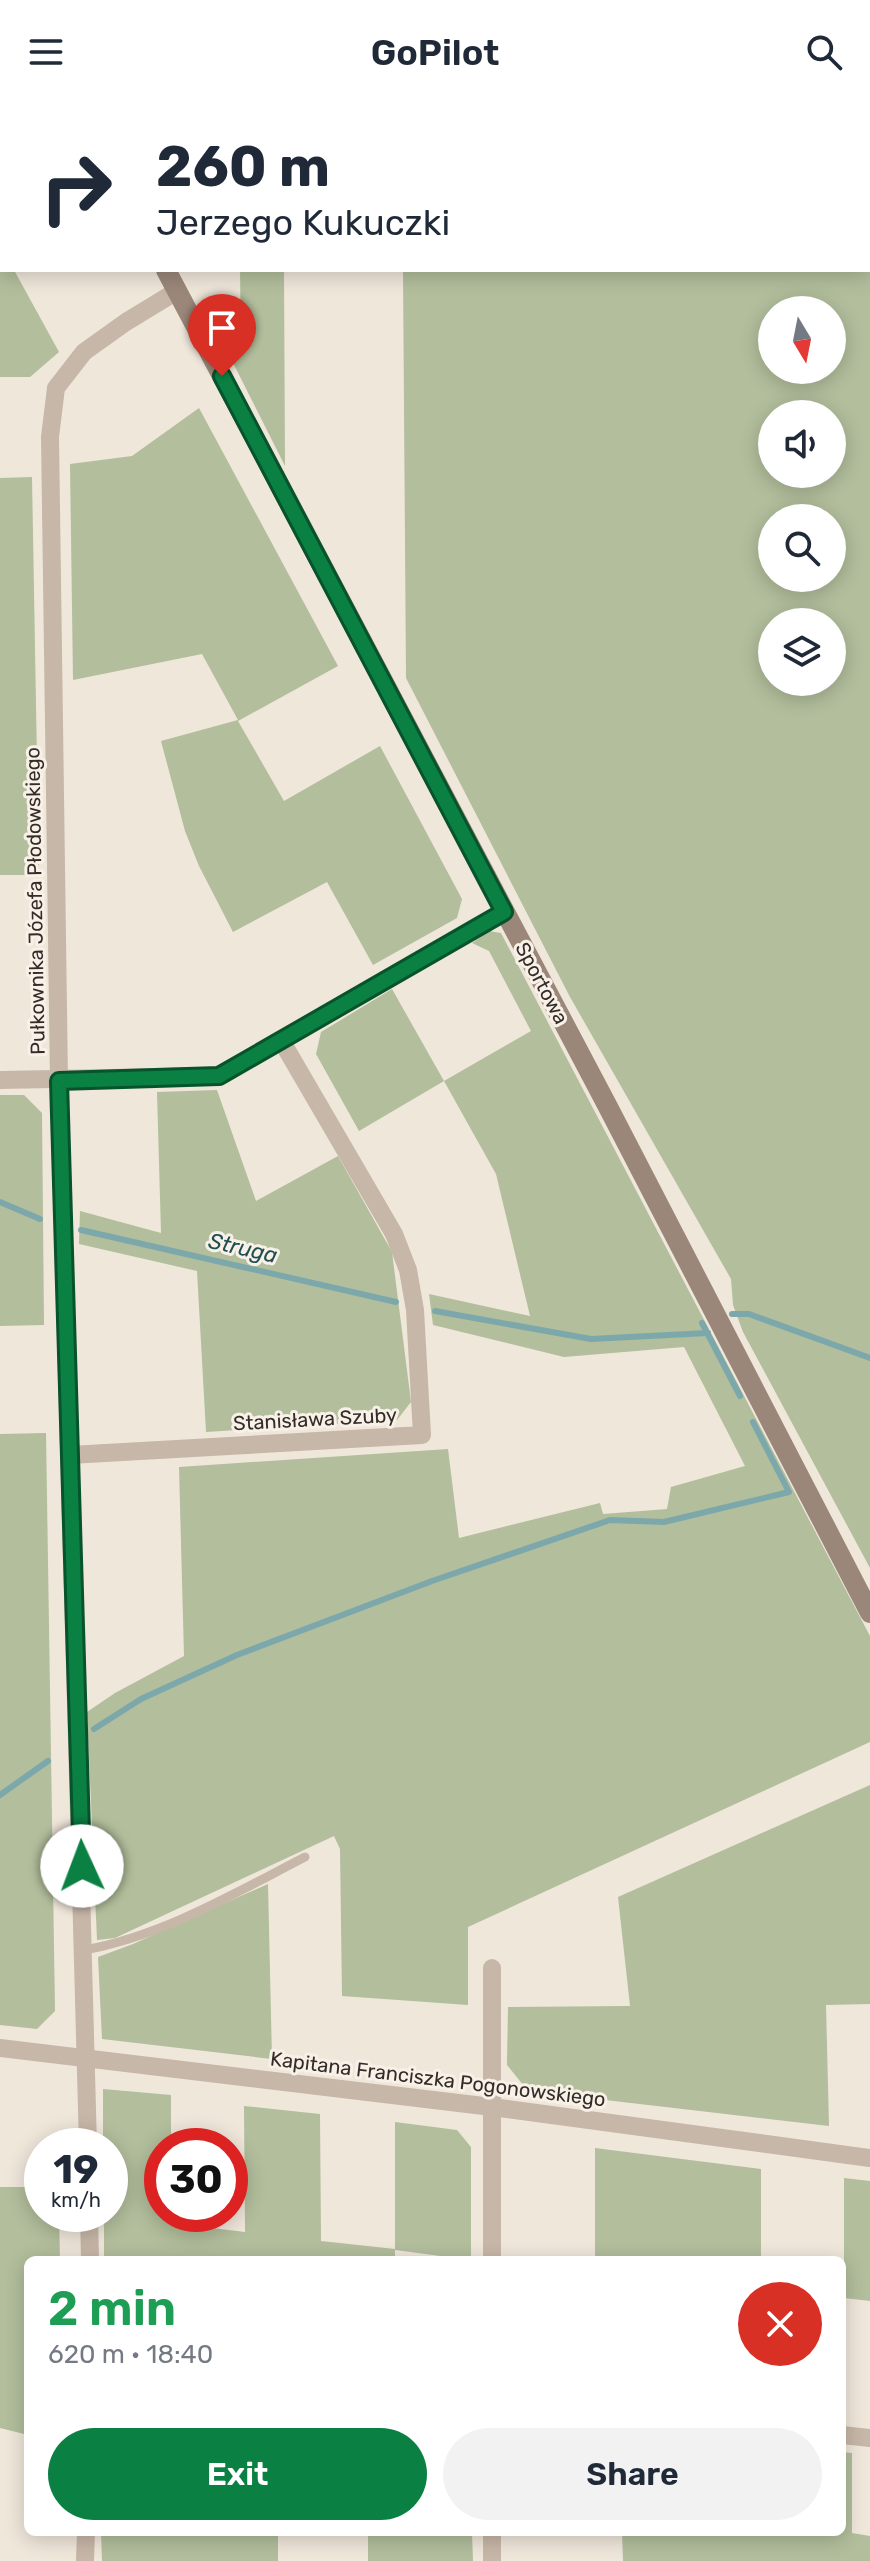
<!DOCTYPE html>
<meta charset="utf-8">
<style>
:root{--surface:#fff;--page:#f2f2f3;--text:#1f2937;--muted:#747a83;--accent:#0b8043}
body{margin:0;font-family:Rubik,sans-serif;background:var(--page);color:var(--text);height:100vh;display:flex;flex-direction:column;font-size:30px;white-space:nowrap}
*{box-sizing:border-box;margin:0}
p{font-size:26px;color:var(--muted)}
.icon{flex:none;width:44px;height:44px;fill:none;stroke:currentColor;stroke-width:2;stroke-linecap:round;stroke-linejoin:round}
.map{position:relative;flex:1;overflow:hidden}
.details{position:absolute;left:24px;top:2152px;width:822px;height:280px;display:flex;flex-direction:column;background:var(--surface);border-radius:12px;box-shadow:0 4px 20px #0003}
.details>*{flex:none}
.guide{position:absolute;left:0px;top:0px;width:870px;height:168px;box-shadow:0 4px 20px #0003;background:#fff;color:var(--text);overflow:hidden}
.needle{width:52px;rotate:170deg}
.fabs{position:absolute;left:758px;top:192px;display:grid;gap:16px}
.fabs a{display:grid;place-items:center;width:88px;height:88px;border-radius:50%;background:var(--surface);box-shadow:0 4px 20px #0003;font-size:40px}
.speed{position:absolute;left:24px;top:2024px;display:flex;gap:16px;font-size:40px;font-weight:700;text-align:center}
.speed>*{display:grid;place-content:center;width:104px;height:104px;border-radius:50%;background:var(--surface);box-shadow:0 4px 20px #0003;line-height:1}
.speed small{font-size:20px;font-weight:400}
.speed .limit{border:12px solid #d22;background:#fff;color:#111}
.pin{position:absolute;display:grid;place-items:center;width:68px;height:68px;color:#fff;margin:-82px -34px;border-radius:50% 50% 50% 0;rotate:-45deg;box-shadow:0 0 8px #0007}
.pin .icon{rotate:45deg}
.me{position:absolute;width:88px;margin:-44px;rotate:358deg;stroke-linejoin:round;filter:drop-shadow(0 0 6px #0008)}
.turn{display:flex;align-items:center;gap:28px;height:168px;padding:0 24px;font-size:36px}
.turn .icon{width:104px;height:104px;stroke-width:2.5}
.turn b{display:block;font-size:56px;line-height:68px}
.round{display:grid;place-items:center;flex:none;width:84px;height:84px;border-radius:42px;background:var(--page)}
.head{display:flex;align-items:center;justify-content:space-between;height:136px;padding:0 24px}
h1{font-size:48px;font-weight:600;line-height:60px;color:#1e9e55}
.action{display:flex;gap:16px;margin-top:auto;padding:16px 24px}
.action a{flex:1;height:92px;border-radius:48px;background:var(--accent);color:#fff;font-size:32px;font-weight:600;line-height:92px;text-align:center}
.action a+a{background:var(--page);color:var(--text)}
header{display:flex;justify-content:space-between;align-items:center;height:104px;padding:0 24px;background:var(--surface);font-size:36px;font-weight:600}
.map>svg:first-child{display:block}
.green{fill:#b2be9c;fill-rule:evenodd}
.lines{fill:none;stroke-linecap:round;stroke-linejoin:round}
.stream{stroke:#7ca8ab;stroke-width:6}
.lane{stroke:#c7b7a8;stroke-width:9}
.street{stroke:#c7b7a8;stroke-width:18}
.secondary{stroke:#9b877a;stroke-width:20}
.route-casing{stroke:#07532c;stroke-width:20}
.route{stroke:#0b8043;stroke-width:14}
.labels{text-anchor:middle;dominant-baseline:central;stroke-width:6;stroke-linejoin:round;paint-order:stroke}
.street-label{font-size:20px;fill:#342c28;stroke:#f8f1e7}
.water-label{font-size:22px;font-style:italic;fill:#204e53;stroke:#f8f1e7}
</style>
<header><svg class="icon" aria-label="menu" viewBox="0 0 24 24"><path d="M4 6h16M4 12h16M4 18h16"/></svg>GoPilot<svg class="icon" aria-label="search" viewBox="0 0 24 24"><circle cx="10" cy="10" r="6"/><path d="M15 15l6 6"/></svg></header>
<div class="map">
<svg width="870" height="2457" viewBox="0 0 870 2457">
<rect width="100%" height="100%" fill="#f0e7db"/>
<g class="green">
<polygon points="0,0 36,0 37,2 2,2 2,166 14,166 59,248 30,273 0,273"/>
<path d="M 401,0 L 870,0 L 870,1464 L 743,1228 L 733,1201 L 731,1175 L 570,893 L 406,574 L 403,166 L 868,166 L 868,2 L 401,2 ZM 772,206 L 832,206 L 832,266 L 772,266 ZM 772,310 L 832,310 L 832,370 L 772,370 ZM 772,414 L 832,414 L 832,474 L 772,474 ZM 772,518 L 832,518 L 832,578 L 772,578 Z"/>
<polygon points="240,166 284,166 285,362 230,253 241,242"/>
<polygon points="199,304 338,562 238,617 284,697 380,642 462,795 457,814 373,861 327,778 233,828 199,762 185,727 161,637 238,616 202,550 73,576 70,360 132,352"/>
<polygon points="32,373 39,771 0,771 0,374"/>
<polygon points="489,827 501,829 870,1532 870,1638 468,1823 468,1901 342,1892 340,1745 334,1732 115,1834 97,1836 87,1608 115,1589 184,1552 179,1363 448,1345 459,1434 600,1399 603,1410 667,1405 671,1383 745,1362 684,1243 564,1253 433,1221 429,1190 530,1212 496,1070 444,977 359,1027 316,950 321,928 392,885 444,977 531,927 489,847 472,839"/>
<polygon points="217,986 256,1097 338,1052 392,1148 411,1298 397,1316 206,1328 197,1167 79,1140 80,1107 161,1129 157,988"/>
<polygon points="0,991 24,991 42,1009 44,1221 0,1222"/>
<polygon points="46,1329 55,1907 37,1925 0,1921 0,1330"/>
<polygon points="870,1681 870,1900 826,1901 829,2022 528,1987 507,1961 508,1903 630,1902 618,1793"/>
<polygon points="268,1780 272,1955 102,1935 98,1853 133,1840"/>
<polygon points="103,1985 171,1991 171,2042 162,2042 162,2110 171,2110 171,2119 245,2128 244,2002 320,2010 321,2137 395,2145 395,2018 457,2026 471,2043 471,2156 395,2146 395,2156 104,2156 104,2110 110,2110 110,2042 103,2042"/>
<polygon points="595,2044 761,2065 761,2156 595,2156"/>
<polygon points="844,2074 870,2077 870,2197 844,2194"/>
<polygon points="0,2083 42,2083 42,2110 59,2110 60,2156 28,2156 28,2331 0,2324"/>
<polygon points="842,2348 852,2349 852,2429 870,2432 870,2457 623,2457 622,2428 842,2428"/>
<polygon points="101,2428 278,2428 278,2457 102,2457"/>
<polygon points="353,2428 472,2428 473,2457 368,2457 368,2431"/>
</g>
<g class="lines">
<g class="stream">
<polyline points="0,1098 40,1115"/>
<polyline points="81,1126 396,1198"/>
<polyline points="435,1207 591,1235 708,1229"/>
<polyline points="732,1210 749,1210 870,1254"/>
<polyline points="702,1219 740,1292"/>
<polyline points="94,1625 141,1595 237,1551 432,1477 610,1416 664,1418 789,1388 753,1318"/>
<polyline points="0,1691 48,1657"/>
</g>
<path class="lane" d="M 84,1846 C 162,1832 235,1789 305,1753"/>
<g class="street">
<polyline points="0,976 219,972 504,808"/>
<polyline points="70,1351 422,1331 415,1206 408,1166 394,1130 281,936"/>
<polyline points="492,1864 492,2156"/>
<polyline points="0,1944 492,2003 870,2054"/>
<polyline points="88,2042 59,977 50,333 56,284 84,248 126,218 177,187"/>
<polyline points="89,2110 90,2156"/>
<polyline points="842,2331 870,2334"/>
<polyline points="492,2428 492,2457"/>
<polyline points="85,2457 86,2428"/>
</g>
<g class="secondary">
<polyline points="76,0 77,2"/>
<polyline points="166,166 607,1001 870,1509"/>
</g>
</g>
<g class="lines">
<defs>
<polyline id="route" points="82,1762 59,977 219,972 504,808 222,272"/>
</defs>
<use href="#route" class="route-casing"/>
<use href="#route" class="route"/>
</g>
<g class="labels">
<g class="street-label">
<text transform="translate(35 797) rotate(-91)">Pułkownika Józefa Płodowskiego</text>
<text transform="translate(542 879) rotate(62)">Sportowa</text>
<text transform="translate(315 1315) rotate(-3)">Stanisława Szuby</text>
<text transform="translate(438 1975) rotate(7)">Kapitana Franciszka Pogonowskiego</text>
</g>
<g class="water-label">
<text transform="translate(243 1144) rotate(13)">Struga</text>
</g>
</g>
</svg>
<div class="fabs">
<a><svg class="needle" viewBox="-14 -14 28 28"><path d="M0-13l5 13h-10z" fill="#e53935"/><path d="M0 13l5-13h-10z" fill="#747a83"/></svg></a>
<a><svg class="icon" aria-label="sound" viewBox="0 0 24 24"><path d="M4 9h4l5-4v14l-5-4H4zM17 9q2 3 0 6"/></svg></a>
<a><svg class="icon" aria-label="search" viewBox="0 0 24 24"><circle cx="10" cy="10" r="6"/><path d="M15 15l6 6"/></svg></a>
<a><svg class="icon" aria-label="layers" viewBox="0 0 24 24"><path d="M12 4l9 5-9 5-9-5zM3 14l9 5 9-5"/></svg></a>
</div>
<div class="speed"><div>19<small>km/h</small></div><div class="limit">30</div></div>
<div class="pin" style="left:222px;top:272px;background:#d93025"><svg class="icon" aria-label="arrive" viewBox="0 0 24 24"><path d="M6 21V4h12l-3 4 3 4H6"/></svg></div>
<svg class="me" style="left:82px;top:1762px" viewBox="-20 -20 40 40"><circle r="19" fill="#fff"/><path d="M0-13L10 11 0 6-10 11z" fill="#0b8043"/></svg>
<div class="guide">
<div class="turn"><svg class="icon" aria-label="right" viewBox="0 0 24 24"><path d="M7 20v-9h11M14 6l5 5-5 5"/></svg><div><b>260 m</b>Jerzego Kukuczki</div></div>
</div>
<section class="details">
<div class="head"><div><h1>2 min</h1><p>620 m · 18:40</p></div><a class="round" style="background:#d93025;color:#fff"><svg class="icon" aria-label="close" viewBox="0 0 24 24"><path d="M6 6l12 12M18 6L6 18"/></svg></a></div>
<div class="action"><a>Exit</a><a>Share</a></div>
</section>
</div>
